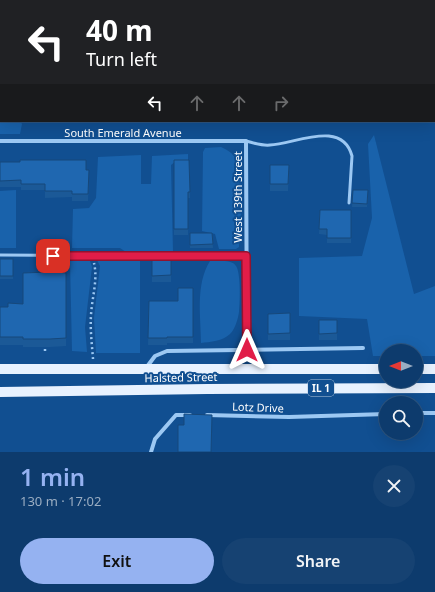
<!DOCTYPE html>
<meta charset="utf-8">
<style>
:root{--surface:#0d3b6d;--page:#164272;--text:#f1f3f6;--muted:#9aadc2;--line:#2d5580;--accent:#95b2f1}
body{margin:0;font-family:"Noto Sans",sans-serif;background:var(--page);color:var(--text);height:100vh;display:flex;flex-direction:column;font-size:15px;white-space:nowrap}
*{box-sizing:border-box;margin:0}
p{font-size:13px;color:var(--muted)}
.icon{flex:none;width:22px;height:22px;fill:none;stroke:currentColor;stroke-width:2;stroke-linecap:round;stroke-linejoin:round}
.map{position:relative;height:452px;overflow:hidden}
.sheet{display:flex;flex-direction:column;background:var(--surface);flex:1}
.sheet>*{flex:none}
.banner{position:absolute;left:0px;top:0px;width:435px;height:122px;box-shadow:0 4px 16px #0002,0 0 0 1px var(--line);background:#202124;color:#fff;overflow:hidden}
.needle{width:26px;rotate:270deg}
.controls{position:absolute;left:379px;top:344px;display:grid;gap:8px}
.controls a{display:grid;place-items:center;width:44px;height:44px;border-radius:50%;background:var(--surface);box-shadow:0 4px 16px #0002,0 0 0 1px var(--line);font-size:20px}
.pin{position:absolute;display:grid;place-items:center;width:34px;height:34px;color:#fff;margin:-17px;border-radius:8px;box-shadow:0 2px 6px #0006}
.me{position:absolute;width:44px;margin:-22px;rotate:0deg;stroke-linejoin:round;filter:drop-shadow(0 0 3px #0008)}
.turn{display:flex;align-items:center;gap:14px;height:84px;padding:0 20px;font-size:18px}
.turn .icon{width:52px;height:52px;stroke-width:2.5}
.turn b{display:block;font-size:28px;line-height:34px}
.lanes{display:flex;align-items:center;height:38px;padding:0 20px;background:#0003;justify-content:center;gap:20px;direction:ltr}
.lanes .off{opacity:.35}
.round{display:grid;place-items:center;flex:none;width:42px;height:42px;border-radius:21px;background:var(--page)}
.headline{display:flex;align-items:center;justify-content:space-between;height:68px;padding:0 20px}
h1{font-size:24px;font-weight:600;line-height:30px;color:var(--accent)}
.cta{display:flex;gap:8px;margin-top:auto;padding:8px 20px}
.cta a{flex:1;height:46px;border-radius:24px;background:var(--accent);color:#111;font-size:16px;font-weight:600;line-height:46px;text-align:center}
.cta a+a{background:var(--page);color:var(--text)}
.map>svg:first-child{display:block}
.green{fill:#1962ab}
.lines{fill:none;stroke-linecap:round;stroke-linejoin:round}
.path{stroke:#9cc8f3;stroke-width:2.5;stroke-dasharray:2 3;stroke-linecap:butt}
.service{stroke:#9cc8f3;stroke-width:3}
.minor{stroke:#9cc8f3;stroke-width:4}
.primary{stroke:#e8f2ff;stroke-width:10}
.wall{fill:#1b5997}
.building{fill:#1f67b0;stroke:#16487b}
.route-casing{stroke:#92132f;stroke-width:10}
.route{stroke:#e11d48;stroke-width:7}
.labels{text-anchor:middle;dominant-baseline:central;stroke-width:4;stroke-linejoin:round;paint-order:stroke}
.shield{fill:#114f91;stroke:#b8cade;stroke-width:1}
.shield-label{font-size:10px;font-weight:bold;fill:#fff}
.street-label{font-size:11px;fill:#fff;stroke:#114f91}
</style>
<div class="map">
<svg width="435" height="452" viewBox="0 0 435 452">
<rect width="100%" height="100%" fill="#114f91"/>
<g class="green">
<polygon points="0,103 1,103 1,121 20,121 22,124 20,134 0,134"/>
<polygon points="374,135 414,294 435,286 435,356 416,356 416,351 386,351 386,356 373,356 367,319 299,316 299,258 362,256 372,218 368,144"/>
<path d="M 221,147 C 228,150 234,154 237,161 C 246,178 240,227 239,247 L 236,249 L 219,249 L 215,234 L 202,231 L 203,152 L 205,148 Z"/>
<polygon points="188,154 188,161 176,161 171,165 173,252 126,252 120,248 72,248 73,209 89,208 96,198 98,157 141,155 141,184 151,184 152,156"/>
<polygon points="16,190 16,248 0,248 0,191"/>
<polygon points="97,260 140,260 140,353 96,353 94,318 100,266"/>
<polygon points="70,261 90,261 92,267 85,327 87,352 72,351"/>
<path d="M 210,261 C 217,261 232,259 236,266 C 241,273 240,303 239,312 C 238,319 235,329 230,334 C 223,341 210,342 201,343 C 201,317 195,285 210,261 Z"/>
</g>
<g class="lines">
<g class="path">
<polyline points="45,344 45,354"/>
<path d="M 93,359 C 92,345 90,330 91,315 C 92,297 98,280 94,263"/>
</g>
<g class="service">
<path d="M 246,141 C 254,143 262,146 270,145 C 295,144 342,119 352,156 L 349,203"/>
<polyline points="0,255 154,256"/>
<polyline points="168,256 247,256"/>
</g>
<g class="minor">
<polyline points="0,141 246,141 247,350"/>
<polyline points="146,368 155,356 167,351 363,348"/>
<polyline points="416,413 435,413"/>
<polyline points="207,415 289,417 386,414"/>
<polyline points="151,452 155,439 176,415 190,415"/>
</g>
<g class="primary">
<polyline points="0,369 386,369"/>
<polyline points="416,369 435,369"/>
<polyline points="0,392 207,389 435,388"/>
</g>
</g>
<g class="wall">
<polygon points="435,0 435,86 434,86 434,1"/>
<polygon points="174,160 189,160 190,198 188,198 188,235 174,235"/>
<polygon points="0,162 20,162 86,170 89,176 88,201 72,201 72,197 45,198 45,190 21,190 21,187 0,187"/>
<polygon points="270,165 289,165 288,191 270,191"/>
<polygon points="353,190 368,190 367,207 352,207"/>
<polygon points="320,210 351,210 351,243 327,243 327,235 319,234"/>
<polygon points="190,233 212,233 213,248 190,248"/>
<rect x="152" y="255" width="19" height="27"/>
<rect x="0" y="259" width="13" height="20"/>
<polygon points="66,273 66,346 50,347 23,347 23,345 0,345 0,307 8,307 23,304"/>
<polygon points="193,288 193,343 167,343 167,345 148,345 149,301 178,301"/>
<polygon points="290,313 290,340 268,340 268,314"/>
<rect x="319" y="320" width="18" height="20"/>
</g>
<g class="building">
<polygon points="311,0 435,0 435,75 434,75 434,1 311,1"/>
<polygon points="20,160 86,160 86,170 89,170 88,194 72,194 72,191 45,191 45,184 21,184 21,180 0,181 0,162 20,162"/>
<polygon points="174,160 189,160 190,192 188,192 188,229 174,229"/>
<polygon points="270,165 289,165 288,184 270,184"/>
<polygon points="353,190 368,190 367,204 352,203"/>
<polygon points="320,210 351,210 351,238 327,238 327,229 319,229"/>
<polygon points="190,233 212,233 213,244 190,245"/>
<polygon points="152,255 171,255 171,275 152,276"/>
<rect x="0" y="259" width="13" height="17"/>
<polygon points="48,271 66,273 66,338 50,339 23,339 23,337 0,337 0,307 8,307 8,303 23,304 23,273 48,272"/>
<polygon points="178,288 193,288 193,337 167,337 167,338 148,338 149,301 178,301"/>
<polygon points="290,313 290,333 268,334 268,314"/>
<polygon points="319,320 337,320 337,333 319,334"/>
<polygon points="184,414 212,415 211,452 178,452 178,425 184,425"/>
</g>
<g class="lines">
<defs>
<polyline id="route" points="53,256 246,256 247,350"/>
</defs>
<use href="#route" class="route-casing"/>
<use href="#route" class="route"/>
</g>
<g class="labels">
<rect class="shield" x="308" y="380" width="26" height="16" rx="3"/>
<g class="shield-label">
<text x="321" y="388">IL 1</text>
</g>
<g class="street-label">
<text x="123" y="132">South Emerald Avenue</text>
<text transform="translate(237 197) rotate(-90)">West 139th Street</text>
<text transform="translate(181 377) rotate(-1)">Halsted Street</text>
<text transform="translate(258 407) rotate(2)">Lotz Drive</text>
</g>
</g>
</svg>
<div class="controls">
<a><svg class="needle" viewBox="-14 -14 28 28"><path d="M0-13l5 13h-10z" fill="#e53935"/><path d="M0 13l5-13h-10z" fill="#9aadc2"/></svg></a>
<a><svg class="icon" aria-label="search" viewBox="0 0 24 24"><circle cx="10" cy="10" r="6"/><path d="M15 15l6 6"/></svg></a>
</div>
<div class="pin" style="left:53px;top:256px;background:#d93025"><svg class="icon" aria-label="arrive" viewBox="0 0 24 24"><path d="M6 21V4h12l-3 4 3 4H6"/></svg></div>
<svg class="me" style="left:247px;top:350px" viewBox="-20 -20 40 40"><path d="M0-17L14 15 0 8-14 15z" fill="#e11d48" stroke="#fff" stroke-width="4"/></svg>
<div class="banner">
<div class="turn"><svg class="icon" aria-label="left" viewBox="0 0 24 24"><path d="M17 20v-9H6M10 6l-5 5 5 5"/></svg><div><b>40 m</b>Turn left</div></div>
<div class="lanes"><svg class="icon" aria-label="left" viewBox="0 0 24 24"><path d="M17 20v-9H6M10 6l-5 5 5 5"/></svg><svg class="icon off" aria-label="ahead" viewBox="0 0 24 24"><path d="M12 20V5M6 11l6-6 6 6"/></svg><svg class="icon off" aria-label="ahead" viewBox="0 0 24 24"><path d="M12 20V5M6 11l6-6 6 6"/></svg><svg class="icon off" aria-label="right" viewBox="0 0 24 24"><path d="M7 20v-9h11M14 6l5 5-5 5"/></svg></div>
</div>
</div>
<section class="sheet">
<div class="headline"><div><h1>1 min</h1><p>130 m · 17:02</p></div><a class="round"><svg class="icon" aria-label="close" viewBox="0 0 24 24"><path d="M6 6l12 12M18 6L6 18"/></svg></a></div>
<div class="cta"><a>Exit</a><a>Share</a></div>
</section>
